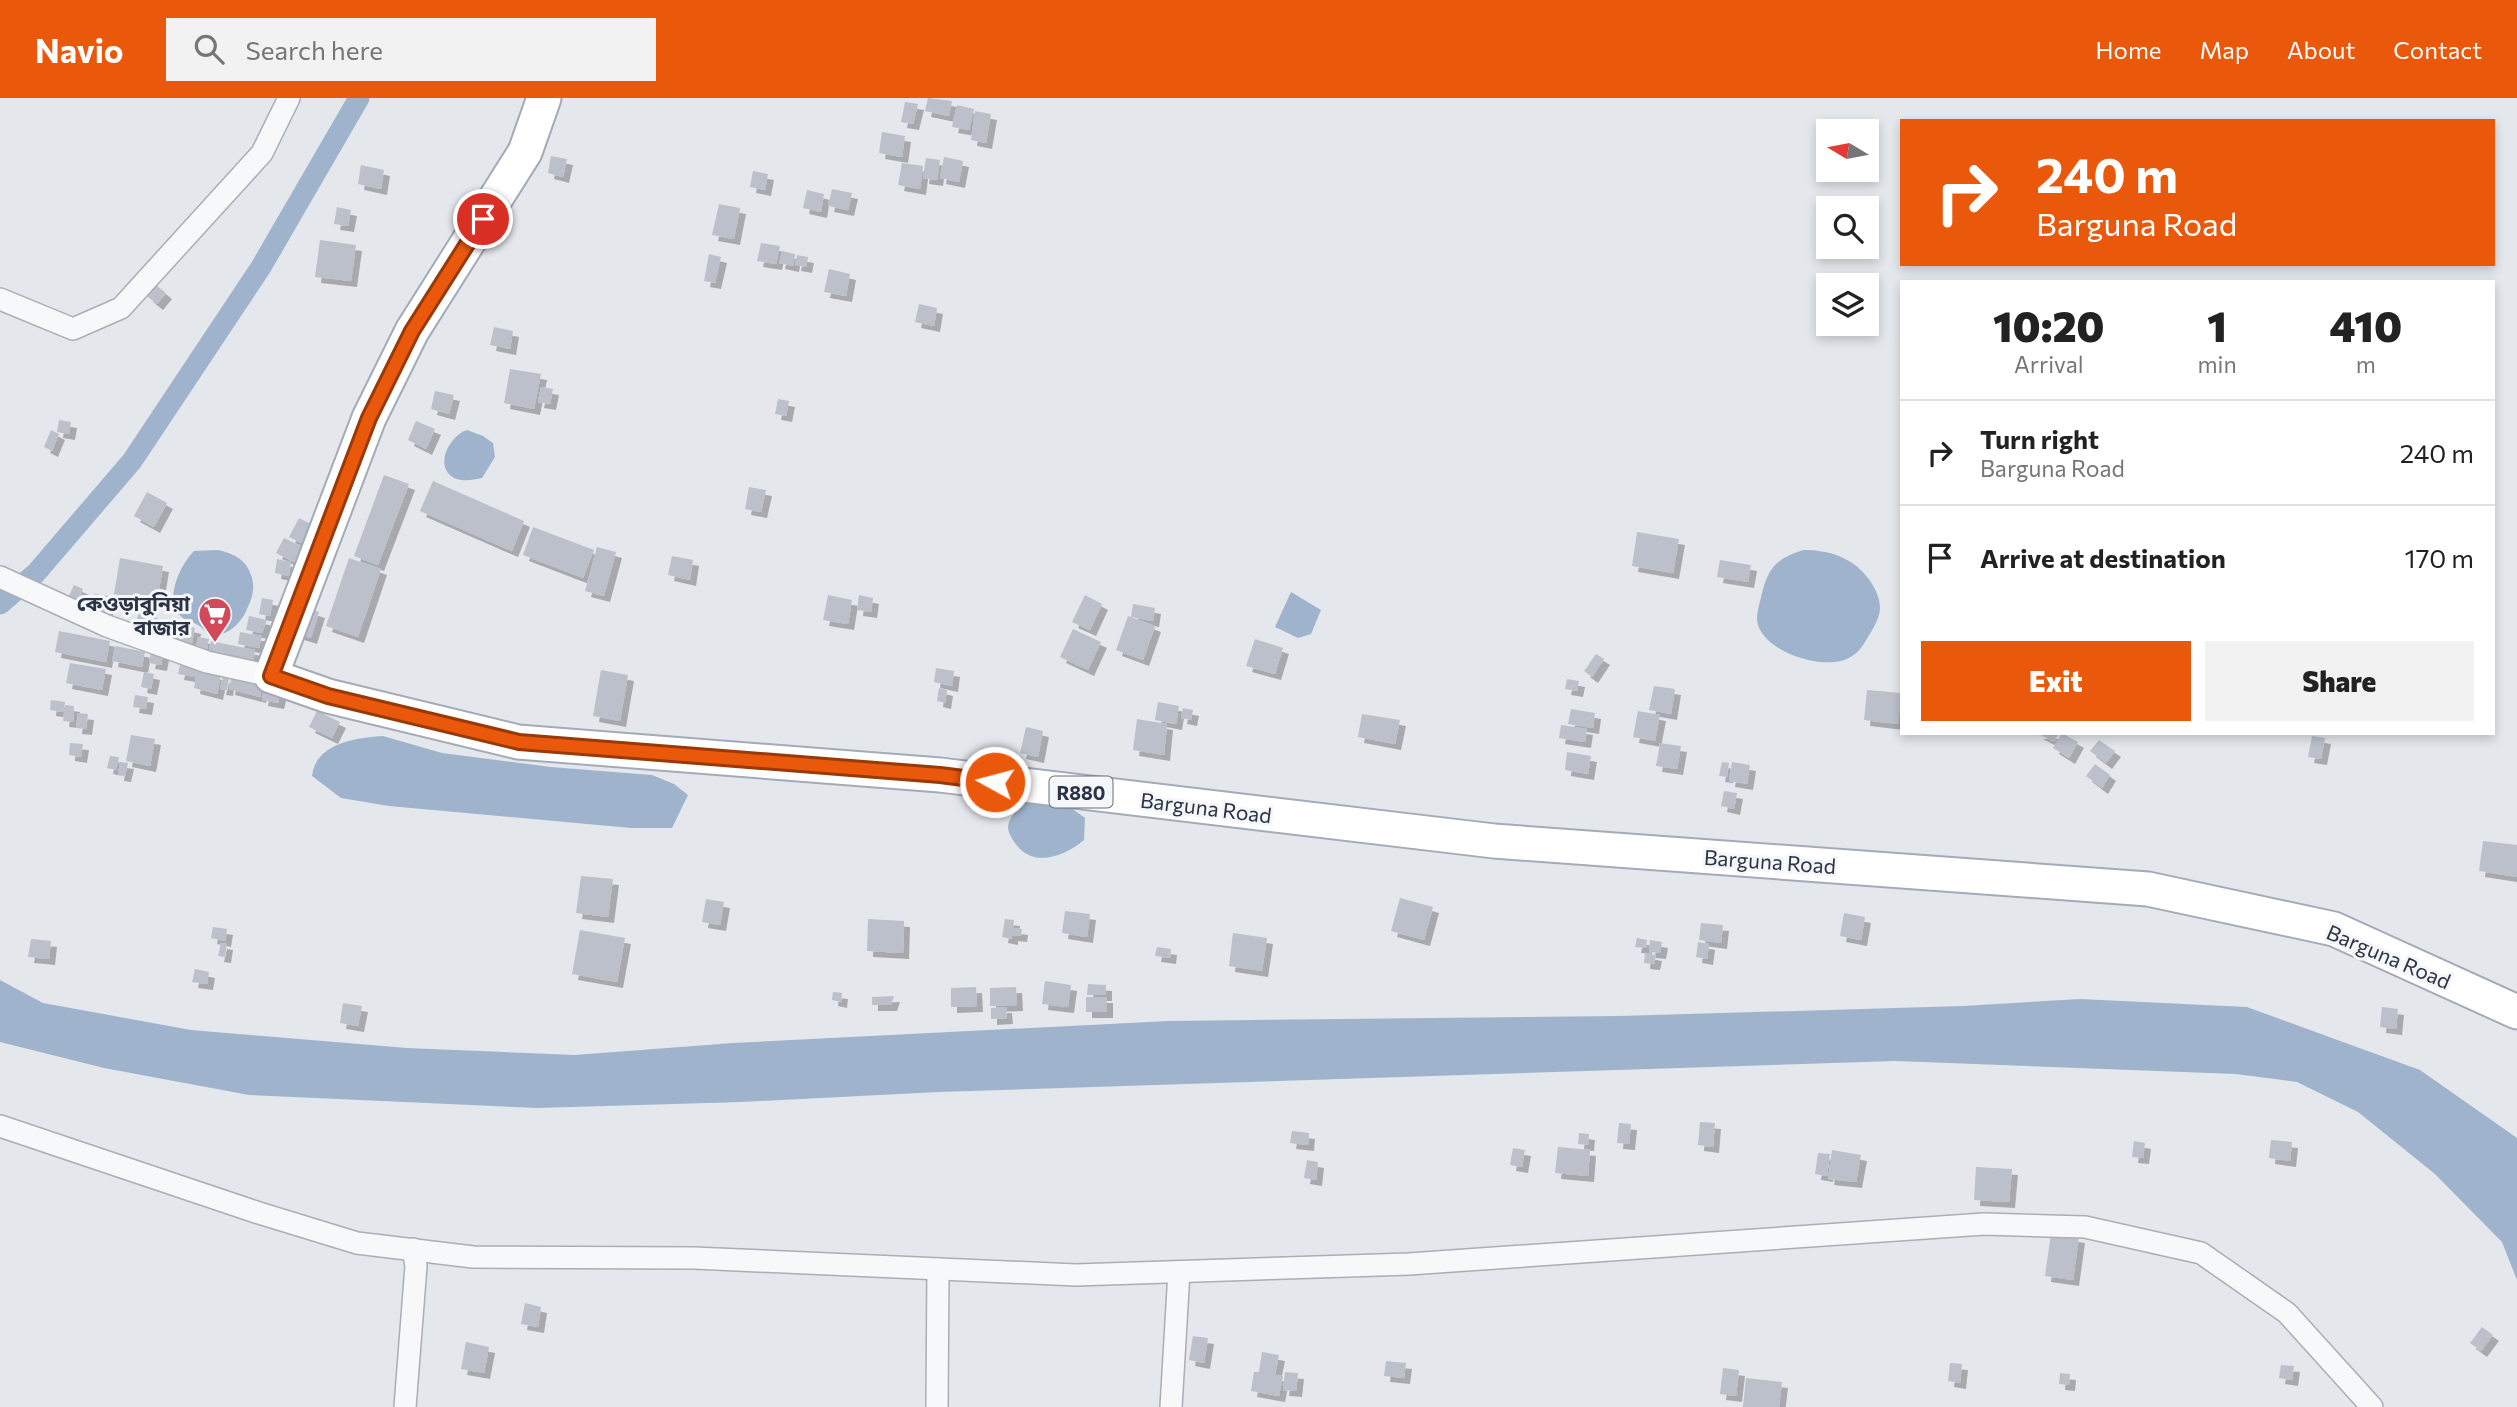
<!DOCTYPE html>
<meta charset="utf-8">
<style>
:root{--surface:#fff;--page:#f2f2f2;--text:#222;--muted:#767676;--line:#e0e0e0;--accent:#ea580c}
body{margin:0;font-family:Commissioner,"Noto Sans Bengali",sans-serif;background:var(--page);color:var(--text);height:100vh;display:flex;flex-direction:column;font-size:26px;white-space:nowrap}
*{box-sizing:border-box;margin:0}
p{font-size:23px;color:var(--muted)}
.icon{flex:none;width:38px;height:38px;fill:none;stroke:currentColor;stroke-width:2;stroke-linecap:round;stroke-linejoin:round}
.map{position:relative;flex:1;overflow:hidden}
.details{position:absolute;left:1900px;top:182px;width:595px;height:455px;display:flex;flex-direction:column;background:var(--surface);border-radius:0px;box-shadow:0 4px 10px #0003}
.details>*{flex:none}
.guide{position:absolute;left:1900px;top:21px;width:595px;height:147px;border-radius:0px;box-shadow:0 4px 10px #0003;background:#ea580c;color:#fff;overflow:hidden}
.needle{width:46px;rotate:280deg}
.buttons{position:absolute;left:1816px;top:21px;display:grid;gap:14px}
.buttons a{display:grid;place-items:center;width:63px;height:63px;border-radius:0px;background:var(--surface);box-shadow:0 4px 10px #0003;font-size:35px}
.pin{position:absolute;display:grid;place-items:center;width:60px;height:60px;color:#fff;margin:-30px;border:4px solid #fff;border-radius:50%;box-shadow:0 2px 7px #0007}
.me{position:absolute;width:77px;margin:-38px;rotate:277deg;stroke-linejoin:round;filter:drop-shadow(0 0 5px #0008)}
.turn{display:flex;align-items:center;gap:24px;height:147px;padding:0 21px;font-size:32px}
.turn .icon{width:91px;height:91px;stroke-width:2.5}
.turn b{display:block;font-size:49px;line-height:60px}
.eta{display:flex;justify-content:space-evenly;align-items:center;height:119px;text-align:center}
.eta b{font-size:42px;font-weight:800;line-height:49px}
.primary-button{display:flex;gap:14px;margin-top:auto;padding:14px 21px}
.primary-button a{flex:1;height:80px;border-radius:0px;background:var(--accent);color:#fff;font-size:28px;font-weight:800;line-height:80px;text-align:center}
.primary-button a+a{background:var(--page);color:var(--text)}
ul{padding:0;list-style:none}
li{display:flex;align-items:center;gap:21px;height:105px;padding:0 21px;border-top:2px solid var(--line)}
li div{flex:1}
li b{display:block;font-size:26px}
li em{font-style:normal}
header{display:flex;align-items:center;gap:42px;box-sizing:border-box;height:98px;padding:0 35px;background:var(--accent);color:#fff}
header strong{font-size:33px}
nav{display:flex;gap:38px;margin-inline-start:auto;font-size:24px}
.search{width:490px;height:63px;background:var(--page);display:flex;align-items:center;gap:18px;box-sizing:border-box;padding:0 24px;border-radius:0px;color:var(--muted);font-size:26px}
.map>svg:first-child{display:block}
.water{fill:#9fb4cc}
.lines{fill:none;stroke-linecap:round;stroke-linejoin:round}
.canal{stroke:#9fb4cc;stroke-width:21}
.building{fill:#bbc0ca;filter:url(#shadow)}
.minor-casing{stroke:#a9aeb7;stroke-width:24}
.primary-casing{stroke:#a3abb8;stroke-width:37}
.minor{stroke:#f7f8fa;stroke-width:21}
.primary{stroke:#fff;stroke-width:33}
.route-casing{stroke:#983908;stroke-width:18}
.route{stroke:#ea580c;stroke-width:12}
.labels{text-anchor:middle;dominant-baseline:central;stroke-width:6;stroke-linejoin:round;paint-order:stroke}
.shield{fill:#f4f6f9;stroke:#676e7b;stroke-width:2}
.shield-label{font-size:19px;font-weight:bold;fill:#2b3445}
.poi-label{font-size:21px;font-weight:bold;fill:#2b3445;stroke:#f4f6f9;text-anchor:end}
.street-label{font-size:21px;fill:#2b3445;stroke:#f4f6f9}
</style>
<header>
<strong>Navio</strong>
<div class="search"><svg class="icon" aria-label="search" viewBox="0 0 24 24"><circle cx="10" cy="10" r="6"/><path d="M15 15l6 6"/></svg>Search here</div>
<nav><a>Home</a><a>Map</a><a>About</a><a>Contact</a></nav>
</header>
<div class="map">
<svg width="2517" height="1309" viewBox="0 0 2517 1309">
<defs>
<filter id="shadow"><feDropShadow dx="6" dy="6" stdDeviation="0" flood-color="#0004"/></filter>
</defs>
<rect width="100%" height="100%" fill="#e4e7ec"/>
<g class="water">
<path d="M 467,332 L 483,338 L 493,345 L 495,359 L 482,380 C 474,382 462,384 454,380 C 433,368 450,337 467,332 Z"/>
<path d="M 218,452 C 235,456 247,462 252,480 C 255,492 252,500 247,511 C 242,524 226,541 210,536 C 206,535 202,529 198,527 C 193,524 187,523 183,520 C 162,504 180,467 194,453 Z"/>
<path d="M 1803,452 C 1829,452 1852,459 1868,480 C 1874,488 1880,499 1880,510 C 1880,521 1871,534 1865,544 C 1860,553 1852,560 1841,563 C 1816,569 1767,554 1758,527 C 1755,518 1760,505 1762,495 C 1769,468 1777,461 1803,452 Z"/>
<polygon points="1291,494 1321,512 1311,536 1298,540 1275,529"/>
<path d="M 383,638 L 442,655 L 551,669 L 652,677 L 674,686 L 688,697 L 672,730 L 631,730 L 389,708 L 341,700 L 312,678 C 316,645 355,640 383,638 Z"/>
<path d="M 1041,703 L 1063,704 L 1085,720 L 1084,742 C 1065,758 1033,771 1015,745 C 1011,739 1006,732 1009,724 C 1011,718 1018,711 1022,706 Z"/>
<polygon points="0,882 43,905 191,932 407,950 575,957 733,945 1168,923 1619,918 1963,908 2080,901 2247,909 2420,972 2517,1040 2517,1182 2502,1144 2435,1076 2358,1014 2297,984 2236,976 1895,963 939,994 741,1004 537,1010 249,997 104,970 0,944"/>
</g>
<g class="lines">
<polyline class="canal" points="0,506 36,475 132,363 261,169 359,0"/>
</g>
<g class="building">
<polygon points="928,0 952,3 949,18 925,13"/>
<polygon points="905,4 918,6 913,26 901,24"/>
<polygon points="957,7 974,11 969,32 952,29"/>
<polygon points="975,13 991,16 986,45 971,42"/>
<polygon points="882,34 905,38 902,59 879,55"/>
<polygon points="551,58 567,61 563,79 548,75"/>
<polygon points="944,59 963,63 959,84 940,80"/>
<polygon points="926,60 940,62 937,82 923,80"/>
<polygon points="902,65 923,68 920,91 898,87"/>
<polygon points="361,67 384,72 381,91 358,86"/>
<polygon points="753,73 768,76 765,92 750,89"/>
<polygon points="832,91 852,95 848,112 828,108"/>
<polygon points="807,92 824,96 821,114 803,110"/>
<polygon points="719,106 740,110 734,141 712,137"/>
<polygon points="337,109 351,112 348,128 334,126"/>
<polygon points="320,142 356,147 351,183 315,179"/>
<polygon points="761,145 780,148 776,166 757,163"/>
<polygon points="782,153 795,156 793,168 779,165"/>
<polygon points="709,156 721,159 715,185 704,183"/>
<polygon points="797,157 808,159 806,169 795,167"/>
<polygon points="829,171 850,176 846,198 824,194"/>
<polygon points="156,187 166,195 157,206 147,198"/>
<polygon points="919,206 937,210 934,228 915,224"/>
<polygon points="494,229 513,233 510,251 490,247"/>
<polygon points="510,271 541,276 534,311 504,305"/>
<polygon points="541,289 553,291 550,306 538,304"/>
<polygon points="435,293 454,297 449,316 431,311"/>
<polygon points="778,301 789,303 786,318 775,316"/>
<polygon points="59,322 71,324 69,336 57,334"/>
<polygon points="416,323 435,331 426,351 408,342"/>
<polygon points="51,332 59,336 52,353 44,349"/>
<polygon points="384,377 409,386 378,467 354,458"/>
<polygon points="433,383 524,423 512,453 420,413"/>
<polygon points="749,389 766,392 761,414 745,411"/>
<polygon points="147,394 167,405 154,429 134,418"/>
<polygon points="299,420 315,428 306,447 289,439"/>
<polygon points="533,429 594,452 583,480 523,457"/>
<polygon points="1637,434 1679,441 1673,475 1632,468"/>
<polygon points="284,440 303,449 296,465 276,455"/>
<polygon points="597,449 616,454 604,498 585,493"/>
<polygon points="672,458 693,462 690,482 668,477"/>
<polygon points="120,460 163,468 157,504 114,496"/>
<polygon points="349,460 381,471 358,539 326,528"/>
<polygon points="277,461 291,464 289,478 275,475"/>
<polygon points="1720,462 1751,467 1748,484 1717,479"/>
<polygon points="74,487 83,491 78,504 68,500"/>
<polygon points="95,496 109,498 106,518 92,515"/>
<polygon points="828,497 852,502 848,526 823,522"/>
<polygon points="859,497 873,500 871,514 857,512"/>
<polygon points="1085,497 1102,506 1090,532 1072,524"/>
<polygon points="262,500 273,502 270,518 259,516"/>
<polygon points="1133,506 1155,510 1153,523 1131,519"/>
<polygon points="306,510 319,514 311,540 298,536"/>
<polygon points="140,511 156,516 151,536 134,532"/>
<polygon points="249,518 267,522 262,535 246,532"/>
<polygon points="1128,518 1155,528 1143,562 1116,552"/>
<polygon points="156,526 179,530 176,543 153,539"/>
<polygon points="182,527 195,530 191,550 178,548"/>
<polygon points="1073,531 1101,544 1088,572 1060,559"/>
<polygon points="59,533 110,543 106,564 55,554"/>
<polygon points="240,534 262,538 259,550 238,546"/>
<polygon points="198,539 209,541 206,556 195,554"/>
<polygon points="1255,541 1283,550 1275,576 1246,568"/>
<polygon points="211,543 255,552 253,565 208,557"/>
<polygon points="115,548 145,554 142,569 112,563"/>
<polygon points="152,549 164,551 161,567 149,565"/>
<polygon points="1596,556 1604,561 1592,579 1584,573"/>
<polygon points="181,563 197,566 195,579 178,576"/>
<polygon points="70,565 106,571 102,592 66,585"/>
<polygon points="936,570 954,573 952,588 934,584"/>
<polygon points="601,572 628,577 620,623 593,618"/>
<polygon points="197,573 221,577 217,596 194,590"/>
<polygon points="144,574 154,576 151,591 141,589"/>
<polygon points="232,575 263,583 260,599 229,591"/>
<polygon points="223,579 229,580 227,592 220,591"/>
<polygon points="1567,581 1579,583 1577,593 1565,591"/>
<polygon points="1654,588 1675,591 1671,616 1649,612"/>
<polygon points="264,590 281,593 278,605 262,602"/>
<polygon points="939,590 947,592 945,605 937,603"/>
<polygon points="1867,592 1901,595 1898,626 1864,622"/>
<polygon points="135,597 148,599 146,611 133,609"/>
<polygon points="51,602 65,604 63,614 50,612"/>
<polygon points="1158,604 1179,608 1176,626 1155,622"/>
<polygon points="65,607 74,608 73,624 63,623"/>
<polygon points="1183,610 1193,612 1191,622 1181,620"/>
<polygon points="1571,611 1595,615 1593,630 1568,626"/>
<polygon points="317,613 340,624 332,640 309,629"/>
<polygon points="1638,613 1660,617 1655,643 1633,639"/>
<polygon points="78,615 88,616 86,631 76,630"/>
<polygon points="1362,616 1400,622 1395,646 1358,639"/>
<polygon points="1137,621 1167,626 1164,657 1133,652"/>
<polygon points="1561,627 1587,631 1585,644 1559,640"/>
<polygon points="1026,629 1043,633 1038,659 1020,655"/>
<polygon points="2037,635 2059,635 2054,644"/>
<polygon points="2062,635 2078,644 2069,660 2053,650"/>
<polygon points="131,637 155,641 150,668 126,663"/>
<polygon points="2312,638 2325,640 2321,661 2308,659"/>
<polygon points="2099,642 2115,653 2106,665 2090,653"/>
<polygon points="70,645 83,646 81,659 69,657"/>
<polygon points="1660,645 1681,648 1677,671 1656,668"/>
<polygon points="1567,654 1591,658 1588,676 1565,672"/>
<polygon points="110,658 119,659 116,672 107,670"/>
<polygon points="120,664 128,665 125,678 118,677"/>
<polygon points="1722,664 1729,665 1727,679 1719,678"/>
<polygon points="1732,664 1750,667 1747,686 1729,683"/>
<polygon points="2095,666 2110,677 2102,690 2086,678"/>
<polygon points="1724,693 1737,695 1734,711 1721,708"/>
<polygon points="2483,743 2517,747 2517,779 2479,773"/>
<polygon points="581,778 613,781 608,819 576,815"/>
<polygon points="1400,800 1433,809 1424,842 1391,833"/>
<polygon points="706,801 724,804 720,827 702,824"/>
<polygon points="1065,813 1090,816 1087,839 1062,835"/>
<polygon points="1844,815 1865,819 1861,842 1840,838"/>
<polygon points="868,821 904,823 903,855 867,853"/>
<polygon points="1005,821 1014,822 1013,830 1022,831 1021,838 1012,837 1012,841 1002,839"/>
<polygon points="1701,825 1723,827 1721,845 1699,842"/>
<polygon points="213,829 227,831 225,843 211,840"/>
<polygon points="580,832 625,840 617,884 572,876"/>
<polygon points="1233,835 1267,840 1262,873 1229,868"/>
<polygon points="1637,840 1647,842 1646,850 1635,849"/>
<polygon points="31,841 51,843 49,861 28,859"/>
<polygon points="1650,842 1662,844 1660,855 1649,854"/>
<polygon points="1698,844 1709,846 1707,861 1696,859"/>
<polygon points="221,845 227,846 225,859 218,858"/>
<polygon points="1157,849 1171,851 1170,860 1155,858"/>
<polygon points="1645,855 1656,857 1654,866 1644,865"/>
<polygon points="195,871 209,874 207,886 192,884"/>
<polygon points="1045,883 1071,887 1068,909 1042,906"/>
<polygon points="1088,886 1106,887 1106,897 1087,897"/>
<polygon points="976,889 977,908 951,909 951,890"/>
<polygon points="1016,889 1017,907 990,908 990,890"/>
<polygon points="833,894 842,895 841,904 832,902"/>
<polygon points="894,898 891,907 872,907 872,899"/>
<rect x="1086" y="899" width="21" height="15"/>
<polygon points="343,905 362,908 358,928 340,925"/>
<polygon points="1006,909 1007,920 991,921 991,910"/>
<polygon points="2382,909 2398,911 2396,931 2380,929"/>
<polygon points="1700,1024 1715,1025 1713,1049 1698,1047"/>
<polygon points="1619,1025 1631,1026 1629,1046 1617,1045"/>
<polygon points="1292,1033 1309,1035 1308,1047 1290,1045"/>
<polygon points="1579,1035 1589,1036 1588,1047 1578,1046"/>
<polygon points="2271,1042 2292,1044 2290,1063 2269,1060"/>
<polygon points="2134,1043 2145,1045 2143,1060 2132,1059"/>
<polygon points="1558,1049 1590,1052 1588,1078 1555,1075"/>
<polygon points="1513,1050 1525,1052 1522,1069 1510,1067"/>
<polygon points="1832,1052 1861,1057 1856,1084 1828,1081"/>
<polygon points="1818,1055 1830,1056 1827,1078 1815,1076"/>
<polygon points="1307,1062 1318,1064 1316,1082 1304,1080"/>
<polygon points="1976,1069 2012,1071 2009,1104 1974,1102"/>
<polygon points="2051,1135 2079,1139 2073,1182 2045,1178"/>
<polygon points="525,1205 541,1209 538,1229 521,1226"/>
<polygon points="2482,1229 2493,1237 2481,1253 2470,1245"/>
<polygon points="1193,1238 1208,1240 1204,1265 1189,1262"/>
<polygon points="466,1244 489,1249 484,1275 461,1271"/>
<polygon points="1262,1254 1279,1257 1275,1277 1283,1278 1279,1298 1251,1293 1254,1274 1259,1274"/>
<polygon points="1386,1263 1406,1265 1404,1280 1384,1278"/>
<polygon points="1950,1265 1962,1266 1960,1285 1948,1283"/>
<polygon points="2281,1267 2294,1268 2292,1282 2279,1280"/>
<polygon points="1723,1270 1739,1272 1736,1298 1720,1296"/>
<polygon points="1285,1274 1298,1275 1296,1293 1283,1292"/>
<polygon points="2060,1275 2070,1276 2069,1287 2059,1286"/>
<polygon points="1746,1280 1782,1284 1779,1309 1743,1309"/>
</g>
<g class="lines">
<defs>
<g id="minor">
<polyline points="0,201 73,231 121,210 262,55 289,0"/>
<polyline points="0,479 107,528 207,564 271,578"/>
<polyline points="0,1028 259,1115 357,1145 473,1159 694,1160 1076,1177 1409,1166 1984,1126 2085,1129 2201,1155 2287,1215 2372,1309"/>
<polyline points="405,1309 416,1168 413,1151"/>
<polyline points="937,1309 938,1171"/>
<polyline points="1171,1309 1179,1174"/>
</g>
<polyline id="primary" points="544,0 525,54 412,233 369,320 271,578 328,598 518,644 940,677 1494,743 2148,791 2334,831 2517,914"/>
</defs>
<use href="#minor" class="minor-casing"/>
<use href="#primary" class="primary-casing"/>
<use href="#minor" class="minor"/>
<use href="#primary" class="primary"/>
</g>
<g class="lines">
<defs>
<polyline id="route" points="483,121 412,233 369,320 271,578 328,598 519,644 940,677 995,684"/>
</defs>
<use href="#route" class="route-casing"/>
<use href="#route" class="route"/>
</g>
<defs>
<symbol id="supermarket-pin" viewBox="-11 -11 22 30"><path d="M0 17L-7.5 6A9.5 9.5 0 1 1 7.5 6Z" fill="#d1495b" stroke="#f4f6f9"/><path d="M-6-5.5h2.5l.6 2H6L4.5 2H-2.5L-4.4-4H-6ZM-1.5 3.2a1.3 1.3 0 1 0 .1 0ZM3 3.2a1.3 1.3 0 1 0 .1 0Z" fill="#fff"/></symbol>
</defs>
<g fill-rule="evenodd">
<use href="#supermarket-pin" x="196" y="497" width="38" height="52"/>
</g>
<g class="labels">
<rect class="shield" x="1049.5" y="678.5" width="63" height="31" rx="5"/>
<g class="shield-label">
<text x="1081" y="694">R880</text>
</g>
<g class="poi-label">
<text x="190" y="504">কেওড়াবুনিয়া<tspan x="190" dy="24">বাজার</tspan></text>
</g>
<g class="street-label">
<text transform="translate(1206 709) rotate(7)">Barguna Road</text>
<text transform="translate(1770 763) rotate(4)">Barguna Road</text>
<text transform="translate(2389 858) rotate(23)">Barguna Road</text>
</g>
</g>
</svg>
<div class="buttons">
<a><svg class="needle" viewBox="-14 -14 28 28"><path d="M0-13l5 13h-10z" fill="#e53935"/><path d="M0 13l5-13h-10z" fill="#767676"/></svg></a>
<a><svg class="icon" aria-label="search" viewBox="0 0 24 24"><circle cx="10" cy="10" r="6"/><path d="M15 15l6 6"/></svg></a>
<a><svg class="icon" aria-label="layers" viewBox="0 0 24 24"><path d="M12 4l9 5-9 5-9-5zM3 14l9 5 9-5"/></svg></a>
</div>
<div class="pin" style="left:483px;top:121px;background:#d93025"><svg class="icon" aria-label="arrive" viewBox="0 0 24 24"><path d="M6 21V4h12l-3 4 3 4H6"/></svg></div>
<svg class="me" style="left:995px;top:684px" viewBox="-20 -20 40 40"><circle r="17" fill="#ea580c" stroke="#fff" stroke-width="3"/><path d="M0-11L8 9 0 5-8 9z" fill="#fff"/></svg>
<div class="guide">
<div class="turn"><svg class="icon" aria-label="right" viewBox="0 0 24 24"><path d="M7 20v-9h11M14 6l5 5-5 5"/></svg><div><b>240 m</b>Barguna Road</div></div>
</div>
<section class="details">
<div class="eta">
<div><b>10:20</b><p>Arrival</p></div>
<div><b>1</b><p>min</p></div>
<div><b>410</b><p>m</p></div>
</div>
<ul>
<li><svg class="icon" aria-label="right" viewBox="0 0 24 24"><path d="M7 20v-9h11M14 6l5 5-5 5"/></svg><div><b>Turn right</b><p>Barguna Road</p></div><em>240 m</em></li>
<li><svg class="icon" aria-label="arrive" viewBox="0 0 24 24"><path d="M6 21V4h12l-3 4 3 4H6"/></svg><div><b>Arrive at destination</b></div><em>170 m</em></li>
</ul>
<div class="primary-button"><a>Exit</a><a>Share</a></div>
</section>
</div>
